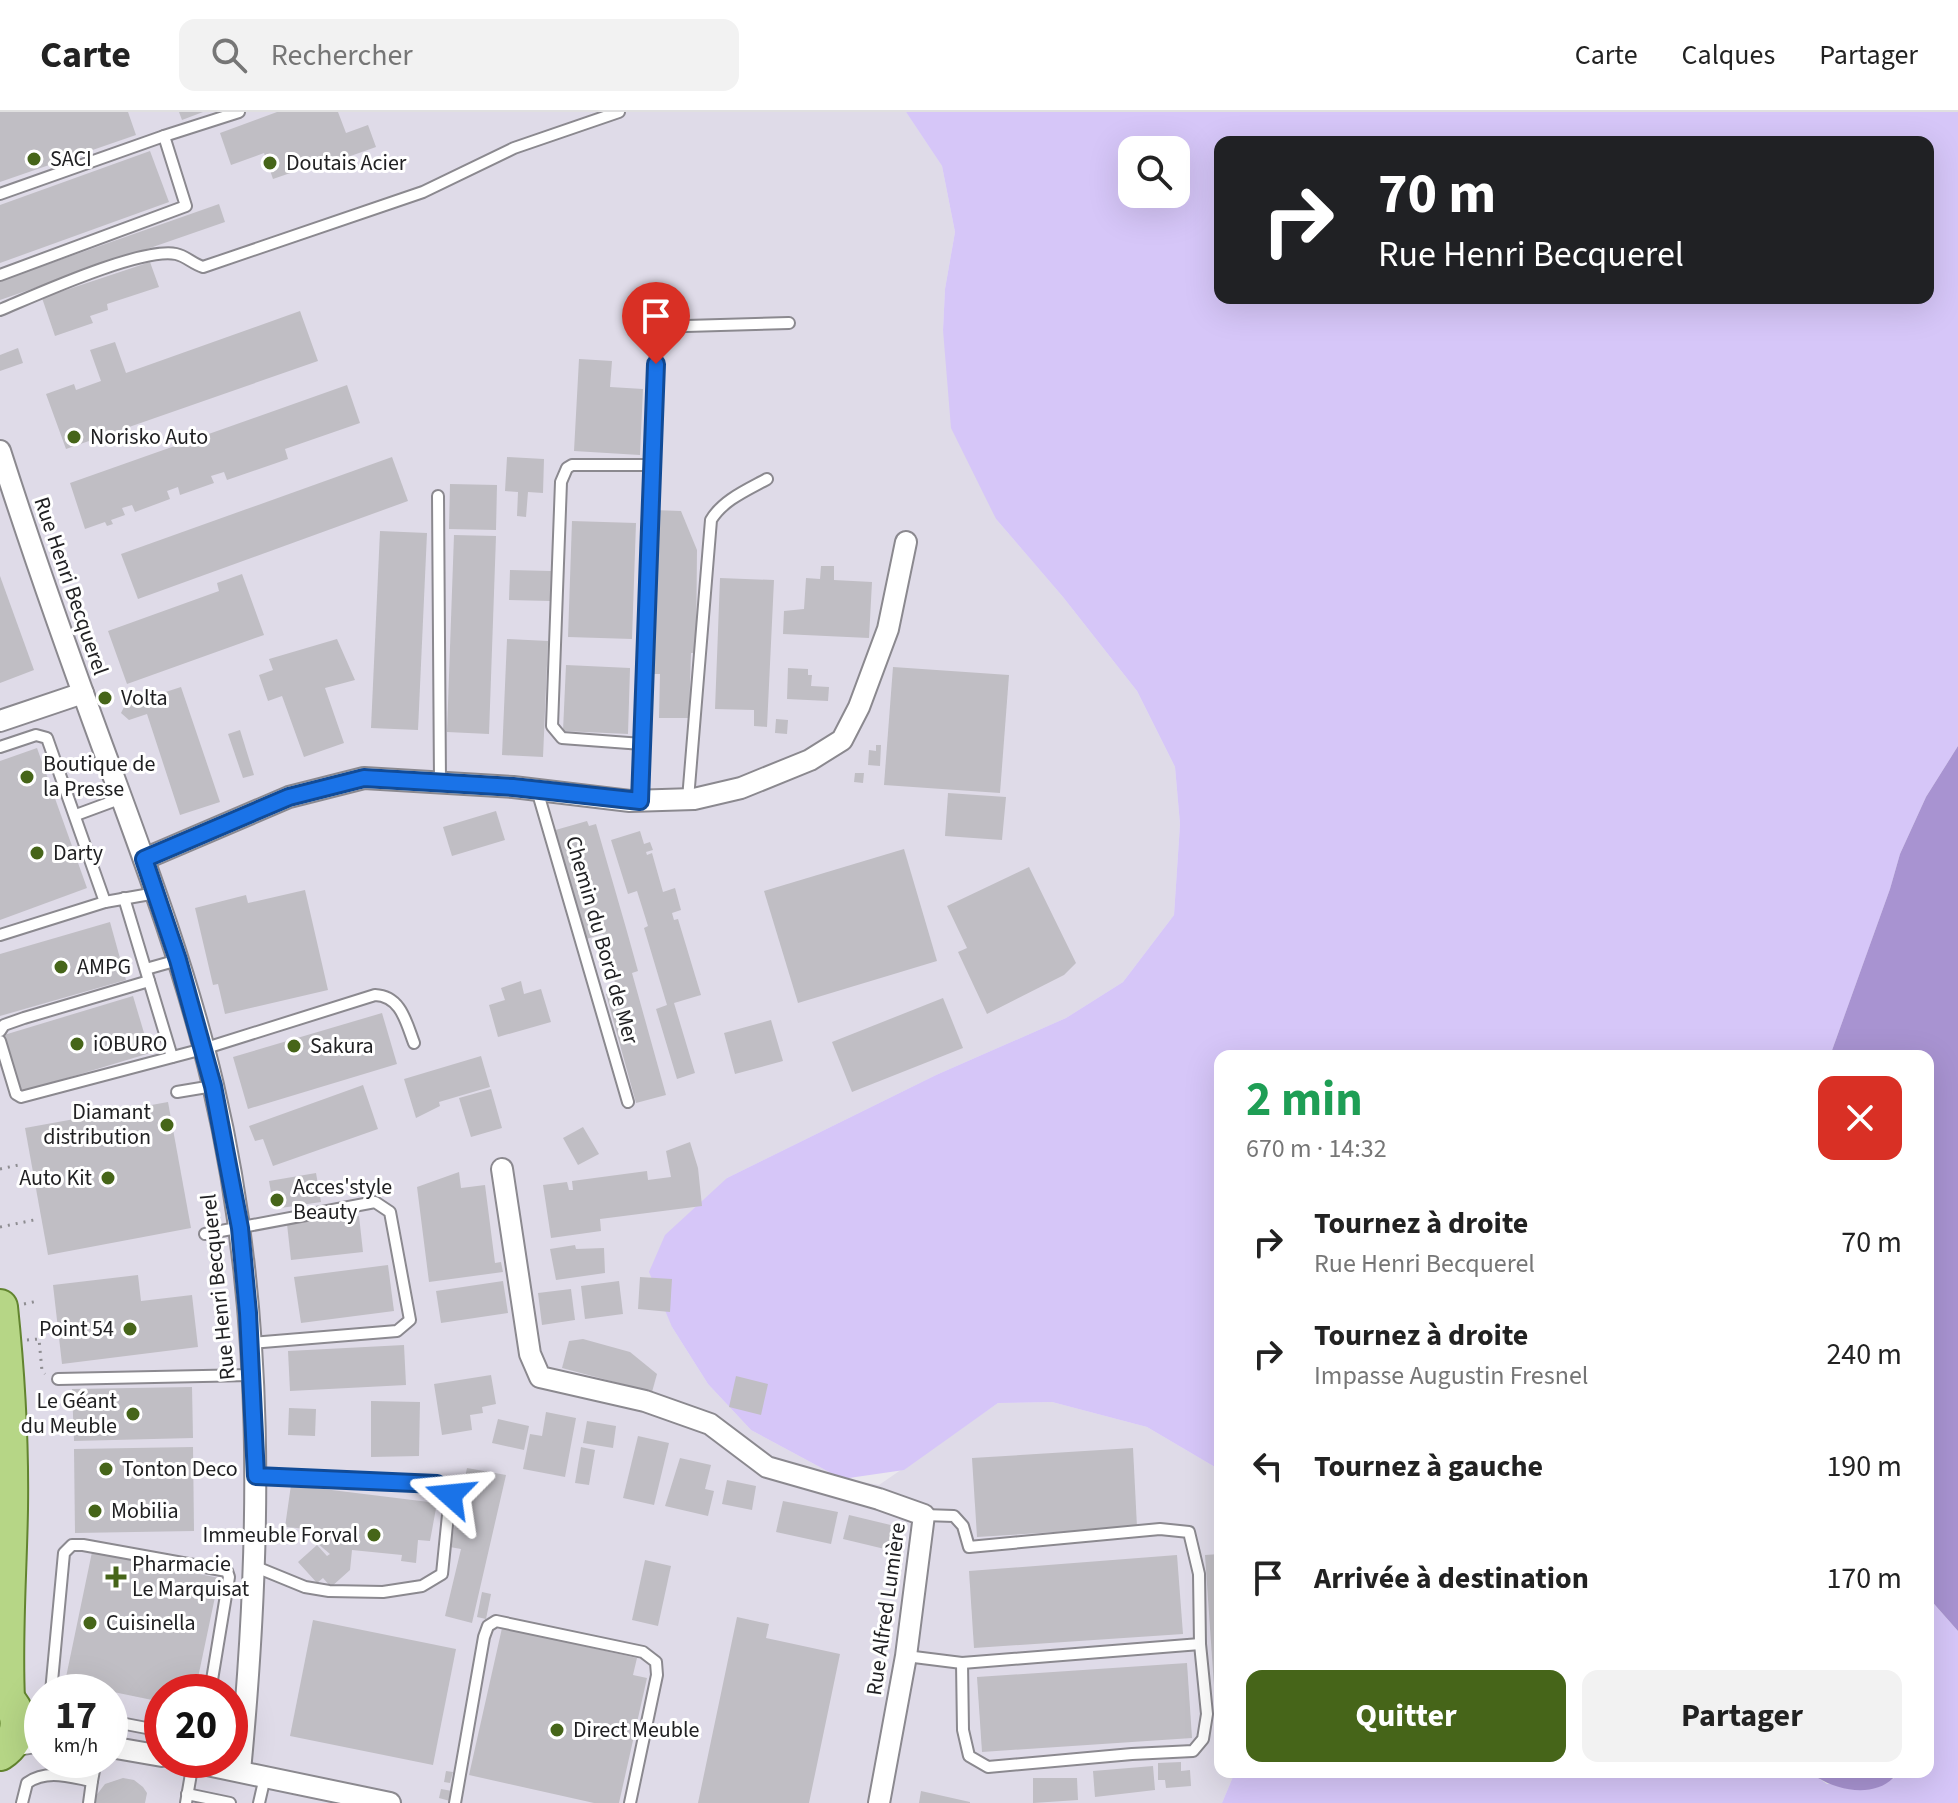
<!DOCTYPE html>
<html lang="fr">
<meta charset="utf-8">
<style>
:root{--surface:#fff;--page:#f2f2f2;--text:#222;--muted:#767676;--line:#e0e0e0;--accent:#466519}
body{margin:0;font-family:"Source Sans 3",sans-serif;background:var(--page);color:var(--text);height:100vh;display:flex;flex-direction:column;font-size:30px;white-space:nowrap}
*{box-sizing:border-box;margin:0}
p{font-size:26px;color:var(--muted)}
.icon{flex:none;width:44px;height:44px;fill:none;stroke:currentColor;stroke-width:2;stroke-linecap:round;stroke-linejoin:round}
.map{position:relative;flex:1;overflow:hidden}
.drawer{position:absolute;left:1214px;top:938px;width:720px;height:728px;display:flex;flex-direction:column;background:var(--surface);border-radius:16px;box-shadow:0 8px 32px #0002}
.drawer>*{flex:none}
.hud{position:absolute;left:1214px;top:24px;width:720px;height:168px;border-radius:16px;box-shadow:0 8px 32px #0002;background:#202124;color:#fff;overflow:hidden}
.controls{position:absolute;left:1118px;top:24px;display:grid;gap:16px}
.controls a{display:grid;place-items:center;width:72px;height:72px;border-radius:16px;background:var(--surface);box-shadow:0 8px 32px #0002;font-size:40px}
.speed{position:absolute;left:24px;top:1562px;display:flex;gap:16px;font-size:40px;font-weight:700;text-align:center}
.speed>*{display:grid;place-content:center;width:104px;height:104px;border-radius:50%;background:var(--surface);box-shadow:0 8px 32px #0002;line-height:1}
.speed small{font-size:20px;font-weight:400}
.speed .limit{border:12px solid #d22;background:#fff;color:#111}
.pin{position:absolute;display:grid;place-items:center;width:68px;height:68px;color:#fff;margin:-82px -34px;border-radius:50% 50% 50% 0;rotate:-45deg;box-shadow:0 0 8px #0007}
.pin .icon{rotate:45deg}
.me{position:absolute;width:88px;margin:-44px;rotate:288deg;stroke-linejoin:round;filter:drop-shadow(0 0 6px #0008)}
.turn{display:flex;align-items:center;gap:28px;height:168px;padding:0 32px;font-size:36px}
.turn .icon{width:104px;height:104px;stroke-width:2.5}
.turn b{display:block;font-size:56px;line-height:68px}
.round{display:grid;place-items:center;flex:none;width:84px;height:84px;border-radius:16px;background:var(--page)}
.head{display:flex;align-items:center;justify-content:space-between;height:136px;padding:0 32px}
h1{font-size:48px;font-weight:700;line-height:60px;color:#1e9e55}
.action{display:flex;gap:16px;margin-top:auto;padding:16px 32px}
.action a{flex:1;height:92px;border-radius:16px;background:var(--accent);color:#fff;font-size:32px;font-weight:700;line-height:92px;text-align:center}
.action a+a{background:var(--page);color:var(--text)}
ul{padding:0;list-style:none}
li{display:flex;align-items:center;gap:24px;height:112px;padding:0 32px}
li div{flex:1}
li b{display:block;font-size:30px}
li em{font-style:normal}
header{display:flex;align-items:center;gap:48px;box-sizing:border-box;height:112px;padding:0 40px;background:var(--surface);border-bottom:2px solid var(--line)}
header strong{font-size:38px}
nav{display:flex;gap:44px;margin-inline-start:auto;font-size:28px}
.search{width:560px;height:72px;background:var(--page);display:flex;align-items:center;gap:20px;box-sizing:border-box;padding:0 28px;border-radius:16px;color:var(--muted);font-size:30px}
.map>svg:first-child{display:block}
.built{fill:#dfdbe8;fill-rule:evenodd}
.green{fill:#d6c6f8;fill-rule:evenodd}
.water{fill:#a893d1}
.building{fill:#c0bec4}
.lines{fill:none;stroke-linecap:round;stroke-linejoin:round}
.lane-casing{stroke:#8b898f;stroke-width:14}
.street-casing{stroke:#8b898f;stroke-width:24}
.primary-casing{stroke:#62842f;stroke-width:38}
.path{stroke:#8e8d91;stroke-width:3;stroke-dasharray:2 6;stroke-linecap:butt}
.lane{stroke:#fff;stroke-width:10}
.street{stroke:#fff;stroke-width:20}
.primary{stroke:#b6d686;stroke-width:34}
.route-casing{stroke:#114b97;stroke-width:20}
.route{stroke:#1a73e8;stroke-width:14}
.poi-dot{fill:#466519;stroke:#fff;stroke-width:3}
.labels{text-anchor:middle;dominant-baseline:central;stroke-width:6;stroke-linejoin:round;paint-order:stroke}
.poi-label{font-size:22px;fill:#212123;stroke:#fff;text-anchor:start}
.street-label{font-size:22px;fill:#212123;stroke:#fff}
</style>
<header>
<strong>Carte</strong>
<div class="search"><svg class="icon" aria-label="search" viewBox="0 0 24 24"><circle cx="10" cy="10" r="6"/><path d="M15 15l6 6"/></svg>Rechercher</div>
<nav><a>Carte</a><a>Calques</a><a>Partager</a></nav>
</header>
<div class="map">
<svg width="1958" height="1691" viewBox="0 0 1958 1691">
<rect width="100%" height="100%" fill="#eae8ee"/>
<path class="built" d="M 0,0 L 906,0 L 942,54 L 955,120 L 945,177 L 943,218 L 996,407 L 1063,485 L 1137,579 L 1175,655 L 1180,712 L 1174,803 L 1123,870 L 1066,906 L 936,963 L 727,1066 L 672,1215 L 708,1272 L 751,1318 L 842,1367 L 879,1373 L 998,1291 L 1052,1290 L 1147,1315 L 1220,1358 L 1220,1660 L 1235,1660 L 1222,1691 L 0,1691 ZM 42,1580 L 110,1580 L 110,1648 L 42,1648 ZM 162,1580 L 230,1580 L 230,1648 L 162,1648 Z"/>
<g class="green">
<path d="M 906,0 L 1958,0 L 1958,634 L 1926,685 L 1900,742 L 1890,777 L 1830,944 L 1220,944 L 1220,1358 L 1147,1315 L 1052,1290 L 998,1291 L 904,1358 L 842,1367 L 751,1318 L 708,1272 L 672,1215 L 649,1160 L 665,1123 L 727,1066 L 936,963 L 1066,906 L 1123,870 L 1174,803 L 1180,712 L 1175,655 L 1137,579 L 1063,485 L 996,407 L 951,316 L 943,218 L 945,177 L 955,120 L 942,54 ZM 1220,30 L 1928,30 L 1928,186 L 1220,186 ZM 1132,38 L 1176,38 L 1176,82 L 1132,82 Z"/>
<polygon points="1928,1485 1958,1519 1958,1691 1222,1691 1235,1660 1810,1660 1827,1672 1893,1667 1898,1660 1928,1660"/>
</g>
<g class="water">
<polygon points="1958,634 1958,1519 1928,1485 1928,944 1830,944 1890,777 1900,742 1926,685"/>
<path d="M 1810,1660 L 1898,1660 C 1879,1689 1832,1679 1810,1660 Z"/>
</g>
<g class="building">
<polygon points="0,0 128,0 136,23 0,70"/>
<polygon points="179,0 203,0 182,8"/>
<polygon points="277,0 338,0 346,21 368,13 376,35 311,58 308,50 298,54 299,58 273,67 264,41 231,53 220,21"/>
<polygon points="150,39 169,90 0,151 0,93"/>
<polygon points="219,92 225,110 0,188 0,169"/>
<polygon points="150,150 159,175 107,192 108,198 90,204 93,211 55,224 42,186"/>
<polygon points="300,199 318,249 66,337 46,282 74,272 76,278 101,269 90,238 115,230 126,261"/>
<polygon points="18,236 23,251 0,259 0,243"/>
<polygon points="579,247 612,249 610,275 643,277 640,343 574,339"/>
<polygon points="347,273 360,311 285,337 288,347 227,368 224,360 211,364 214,371 180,383 178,375 167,379 170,387 135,400 132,393 122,396 125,403 111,408 113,412 107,414 105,410 85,417 70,371"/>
<polygon points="392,345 408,389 138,487 121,442"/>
<polygon points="507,345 544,347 543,381 528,380 526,405 517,404 518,380 505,379"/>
<polygon points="450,372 497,373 496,418 449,417"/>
<polygon points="653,398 681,399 697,438 696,541 691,541 689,606 659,606 660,562 648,562"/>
<polygon points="572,409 636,411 632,527 568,525"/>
<polygon points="380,419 427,421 418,618 371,616"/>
<polygon points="454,423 496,424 489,622 447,620"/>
<polygon points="821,454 834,454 834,468 872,470 869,526 783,522 784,499 804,497 806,466 820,467"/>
<polygon points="510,458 551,459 550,489 509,488"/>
<polygon points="242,462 264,523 127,572 108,519 219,479 217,471"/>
<polygon points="0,464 34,558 0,571"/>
<polygon points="720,466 774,468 767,615 754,614 754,598 715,597"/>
<polygon points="337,527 355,568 325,576 344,631 304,645 282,584 268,589 259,563 273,558 269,547"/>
<polygon points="507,527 548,529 543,645 502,643"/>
<polygon points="566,553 630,556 628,622 563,619"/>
<polygon points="893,555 1009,563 1000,681 884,673"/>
<polygon points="788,556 808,557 808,563 812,563 811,574 829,575 828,589 787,587"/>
<polygon points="181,575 220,690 180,703 147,602 129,608 121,601 125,593"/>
<polygon points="109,579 112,589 102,592 98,582"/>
<polygon points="776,607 788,608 787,622 775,621"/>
<polygon points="240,618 254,663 243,666 228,622"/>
<polygon points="876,633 881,633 880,654 868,653 869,638 876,639"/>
<polygon points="37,636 87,776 0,808 0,649"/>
<polygon points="855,661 864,661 863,671 854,670"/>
<polygon points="948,681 1006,685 1002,728 945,724"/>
<polygon points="496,699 505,728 452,744 443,715"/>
<polygon points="587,709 589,714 596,712 626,816 638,859 632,861 666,983 636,991 606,882 617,879 603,822 583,828 552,719"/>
<polygon points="640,719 644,732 650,730 653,738 646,740 647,743 652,741 663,780 675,776 681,798 672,801 674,808 678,807 701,883 674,891 695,961 677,967 656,897 667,893 644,816 648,814 637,779 628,782 611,728"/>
<polygon points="904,737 937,849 798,891 764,779"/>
<polygon points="1029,755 1076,851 1064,863 987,902 958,840 967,836 947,794"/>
<polygon points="305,778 328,878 225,902 218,872 213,873 195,796 246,783 248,791"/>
<polygon points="110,810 126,868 0,904 0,842"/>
<polygon points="521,869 524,882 541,877 551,910 498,925 489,893 505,888 501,876"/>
<polygon points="133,884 150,941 21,980 4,923"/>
<polygon points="943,886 963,936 852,980 832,930"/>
<polygon points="382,901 397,952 248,997 233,945"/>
<polygon points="771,908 783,949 735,962 724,921"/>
<polygon points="481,944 490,975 439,990 440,994 416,1006 404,967"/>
<polygon points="363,973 378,1017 273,1054 263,1027 255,1029 249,1014"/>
<polygon points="491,977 502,1016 471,1025 459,986"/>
<polygon points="168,990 191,1116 48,1143 25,1016"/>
<polygon points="583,1015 599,1042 578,1053 563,1026"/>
<polygon points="690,1030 698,1056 702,1094 600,1107 601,1119 551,1126 543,1073 567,1070 569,1078 573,1078 572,1069 647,1059 648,1068 671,1065 666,1039"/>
<polygon points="459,1060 461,1076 485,1073 495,1151 501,1150 503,1160 429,1170 417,1075"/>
<polygon points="316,1061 321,1090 274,1097 269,1069"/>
<polygon points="359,1104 363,1140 291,1148 287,1112"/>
<polygon points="575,1133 576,1137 604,1136 605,1161 556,1168 550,1137"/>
<polygon points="388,1153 394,1199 301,1211 294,1165"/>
<polygon points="138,1163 141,1189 192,1183 198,1235 62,1252 53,1173"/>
<polygon points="640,1165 672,1167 670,1200 638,1197"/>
<polygon points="503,1169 508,1201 441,1211 436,1179"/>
<polygon points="619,1169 623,1202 585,1207 581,1174"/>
<polygon points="571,1177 575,1208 542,1213 538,1181"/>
<polygon points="583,1227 630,1240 657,1262 652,1280 562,1256 569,1229"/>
<polygon points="404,1233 406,1273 290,1279 288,1239"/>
<polygon points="491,1263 496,1292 482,1295 483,1301 470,1303 472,1318 442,1323 434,1272"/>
<polygon points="736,1264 768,1272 761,1303 729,1295"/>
<polygon points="192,1275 193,1326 74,1329 72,1277"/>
<polygon points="371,1289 420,1290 419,1344 371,1345"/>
<polygon points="289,1296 316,1297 315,1324 288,1323"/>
<polygon points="546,1300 576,1306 565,1365 523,1357 530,1322 542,1324"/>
<polygon points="498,1307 529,1314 524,1338 492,1331"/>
<polygon points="587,1309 616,1314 613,1336 583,1331"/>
<polygon points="638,1324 669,1331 654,1393 623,1386"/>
<polygon points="193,1335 194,1419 75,1421 74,1337"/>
<polygon points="581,1335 595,1338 589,1373 575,1371"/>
<polygon points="1133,1336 1137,1415 977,1425 972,1346"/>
<polygon points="680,1346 711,1353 705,1377 714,1379 708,1404 665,1394"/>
<polygon points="467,1356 506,1363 472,1511 445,1504 461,1437 450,1435"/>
<polygon points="727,1368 756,1374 752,1398 722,1392"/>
<polygon points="291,1373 437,1391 430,1429 418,1428 416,1451 401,1449 402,1443 352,1438 350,1458 331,1475 323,1466 317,1471 298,1450 317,1433 327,1444 330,1442 317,1431 319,1418 285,1415"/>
<polygon points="783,1389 838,1400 831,1432 776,1420"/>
<polygon points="849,1403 899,1415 893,1439 843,1427"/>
<polygon points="92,1440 219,1466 195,1580 162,1580 162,1590 65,1570"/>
<polygon points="1220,1442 1220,1573 1214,1574 1205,1443"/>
<polygon points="1177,1443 1183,1522 974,1536 969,1459"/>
<polygon points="645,1448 671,1454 658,1514 632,1508"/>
<polygon points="482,1480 491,1482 486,1507 477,1505"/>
<polygon points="737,1505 769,1512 766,1526 840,1542 809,1691 698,1691"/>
<polygon points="313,1508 456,1537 433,1653 290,1624"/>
<polygon points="502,1516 637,1546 633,1563 647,1566 619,1691 594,1691 469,1663"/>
<polygon points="1187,1551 1192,1626 982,1640 977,1565"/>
<polygon points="1181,1650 1181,1659 1190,1658 1191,1674 1166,1676 1165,1668 1158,1668 1158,1651"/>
<polygon points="1153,1654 1155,1678 1095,1685 1093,1659"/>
<polygon points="446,1659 453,1660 450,1671 444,1670"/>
<polygon points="123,1666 134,1668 143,1675 147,1681 145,1691 93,1691 95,1685 105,1672"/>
<polygon points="1033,1666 1077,1666 1078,1688 1033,1691"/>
<polygon points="441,1677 452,1679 450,1689 439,1686"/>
<polygon points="921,1679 970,1690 970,1691 919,1691"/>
</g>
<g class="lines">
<defs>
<g id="lane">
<polyline points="164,24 239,0"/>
<polyline points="0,82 164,24 186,94 0,163"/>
<path d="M 0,198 C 36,183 141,135 176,142 C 186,144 193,152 203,155 L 423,80 L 514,36 L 619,0"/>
<polyline points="438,384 440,670"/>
<polyline points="642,632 562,626 552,614 561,370 567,356 572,353 653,353"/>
<polyline points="0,635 36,623 47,626 105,790"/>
<polyline points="537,678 628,990"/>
<path d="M 688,687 L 711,408 C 723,388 747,378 767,367"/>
<polyline points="640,689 656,238 671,217 686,214 789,211"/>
<polyline points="76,703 122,686"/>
<polyline points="124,786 172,945"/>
<polyline points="0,823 105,790 156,781"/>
<polyline points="146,857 178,848"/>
<polyline points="0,919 4,913 24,906 149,869"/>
<path d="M 0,929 L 16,982 L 21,985 L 203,937 L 375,883 C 401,884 406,910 414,931"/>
<polyline points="177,980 213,974"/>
<polyline points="205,1122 375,1090 390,1100 410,1208 397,1219 250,1231"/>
<polyline points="58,1267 251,1263"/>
<polyline points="924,1403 954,1404 963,1414 969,1435 1160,1417 1189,1420 1199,1462 1200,1532 1207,1602 1203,1627 1193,1639 1132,1642 988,1655 969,1644 963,1618 962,1551"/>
<polyline points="256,1455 305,1475 329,1479 383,1480 422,1474 442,1462 450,1383 437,1372 256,1364"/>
<polyline points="906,1544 962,1551 1200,1532"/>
<polyline points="51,1580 64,1441 72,1433 83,1433 227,1459 229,1465 210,1580"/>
<polyline points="110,1609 162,1619"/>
<polyline points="187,1682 230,1691"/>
<path d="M 22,1691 L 27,1671 C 47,1657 70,1665 92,1669 L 96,1648"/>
<polyline points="89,1691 92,1669"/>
<polyline points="186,1691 193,1650"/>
<polyline points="259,1691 265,1665"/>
<polyline points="455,1691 484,1525 488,1514 496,1509 643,1540 656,1550 657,1563 630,1691"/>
</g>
<g id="street">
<path d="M 0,339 C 32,439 67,538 103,636 C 144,747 186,858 213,973 C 266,1198 262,1430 240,1659"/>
<polyline points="0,609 83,581"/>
<polyline points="144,747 289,685 364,666 513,675 630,689 694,687 741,676 810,648 842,628 859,595 888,517 906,430"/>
<polyline points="502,1057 530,1242 540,1265 645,1289 710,1312 767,1355 879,1387 924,1403 906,1544 879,1691"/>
<polyline points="10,1634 42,1629"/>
<polyline points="110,1635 162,1644"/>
<polyline points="183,1648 390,1691"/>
</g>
<g id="primary">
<path d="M 0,1195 C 7,1262 11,1330 10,1397 C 9,1460 4,1524 7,1587"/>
<path d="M 0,1583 C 24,1597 23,1626 0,1641"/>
</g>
</defs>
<use href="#lane" class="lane-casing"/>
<use href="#street" class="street-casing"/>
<use href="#primary" class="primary-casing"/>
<g class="path">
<polyline points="0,1057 23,1052"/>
<polyline points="0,1115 34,1108"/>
<polyline points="24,1192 38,1189"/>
<polyline points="27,1228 39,1227 42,1259 45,1262"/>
</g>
<use href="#lane" class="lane"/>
<use href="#street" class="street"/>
<use href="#primary" class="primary"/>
</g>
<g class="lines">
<defs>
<polyline id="route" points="450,1383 437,1372 256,1364 248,1201 240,1116 213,974 178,848 144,747 289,685 364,666 513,675 640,689 656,252"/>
</defs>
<use href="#route" class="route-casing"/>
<use href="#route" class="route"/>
</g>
<g class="poi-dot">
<circle cx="34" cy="47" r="8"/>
<circle cx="270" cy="51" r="8"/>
<circle cx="74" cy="325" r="8"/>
<circle cx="105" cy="586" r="8"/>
<circle cx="27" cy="665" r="8"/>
<circle cx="37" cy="741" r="8"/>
<circle cx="61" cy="855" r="8"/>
<circle cx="77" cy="932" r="8"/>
<circle cx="294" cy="934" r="8"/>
<circle cx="167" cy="1013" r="8"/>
<circle cx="108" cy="1066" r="8"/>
<circle cx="277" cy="1088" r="8"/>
<circle cx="130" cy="1217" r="8"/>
<circle cx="133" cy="1302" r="8"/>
<circle cx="106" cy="1357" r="8"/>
<circle cx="95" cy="1399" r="8"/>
<circle cx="374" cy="1423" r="8"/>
<path d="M112 1453h8v8h8v8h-8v8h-8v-8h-8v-8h8z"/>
<circle cx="90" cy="1511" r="8"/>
<circle cx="557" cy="1618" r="8"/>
</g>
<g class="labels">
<g class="poi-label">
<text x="50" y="47">SACI</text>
<text x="286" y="51">Doutais Acier</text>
<text x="90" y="325">Norisko Auto</text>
<text x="121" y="586">Volta</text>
<text x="43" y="652">Boutique de<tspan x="43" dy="25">la Presse</tspan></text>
<text x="53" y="741">Darty</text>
<text x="77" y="855">AMPG</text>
<text x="93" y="932">iOBURO</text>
<text x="310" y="934">Sakura</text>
<text x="151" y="1000" text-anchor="end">Diamant<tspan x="151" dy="25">distribution</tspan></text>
<text x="92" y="1066" text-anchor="end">Auto Kit</text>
<text x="293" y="1075">Acces'style<tspan x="293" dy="25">Beauty</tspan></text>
<text x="114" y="1217" text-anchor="end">Point 54</text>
<text x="117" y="1289" text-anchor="end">Le Géant<tspan x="117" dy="25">du Meuble</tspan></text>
<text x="122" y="1357">Tonton Deco</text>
<text x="111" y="1399">Mobilia</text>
<text x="358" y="1423" text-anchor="end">Immeuble Forval</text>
<text x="132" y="1452">Pharmacie<tspan x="132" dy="25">Le Marquisat</tspan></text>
<text x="106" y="1511">Cuisinella</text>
<text x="573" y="1618">Direct Meuble</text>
</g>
<g class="street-label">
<text transform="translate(71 474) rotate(71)">Rue Henri Becquerel</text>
<text transform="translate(602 828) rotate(74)">Chemin du Bord de Mer</text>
<text transform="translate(218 1175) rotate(-96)">Rue Henri Becquerel</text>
<text transform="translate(886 1497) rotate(-82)">Rue Alfred Lumière</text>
</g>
</g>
</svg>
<div class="controls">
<a><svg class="icon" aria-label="search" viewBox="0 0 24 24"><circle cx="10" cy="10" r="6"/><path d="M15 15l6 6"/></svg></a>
</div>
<div class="speed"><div>17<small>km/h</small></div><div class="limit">20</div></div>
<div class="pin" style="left:656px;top:252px;background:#d93025"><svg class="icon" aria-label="arrive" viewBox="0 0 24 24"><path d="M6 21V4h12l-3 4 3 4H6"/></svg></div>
<svg class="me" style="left:450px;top:1383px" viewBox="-20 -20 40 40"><path d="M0-17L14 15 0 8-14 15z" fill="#1a73e8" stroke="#fff" stroke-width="4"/></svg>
<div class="hud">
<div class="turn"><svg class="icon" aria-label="right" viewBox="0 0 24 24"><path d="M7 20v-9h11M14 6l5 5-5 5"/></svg><div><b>70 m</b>Rue Henri Becquerel</div></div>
</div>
<section class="drawer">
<div class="head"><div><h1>2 min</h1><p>670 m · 14:32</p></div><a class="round" style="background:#d93025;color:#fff"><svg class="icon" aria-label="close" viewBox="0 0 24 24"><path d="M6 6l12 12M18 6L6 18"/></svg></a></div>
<ul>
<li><svg class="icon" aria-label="right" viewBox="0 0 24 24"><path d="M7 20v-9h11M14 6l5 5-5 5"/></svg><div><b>Tournez à droite</b><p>Rue Henri Becquerel</p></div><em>70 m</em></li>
<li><svg class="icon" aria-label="right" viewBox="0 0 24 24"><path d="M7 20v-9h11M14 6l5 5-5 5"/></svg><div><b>Tournez à droite</b><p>Impasse Augustin Fresnel</p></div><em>240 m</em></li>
<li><svg class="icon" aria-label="left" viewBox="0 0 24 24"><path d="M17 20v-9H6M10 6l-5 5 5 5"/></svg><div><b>Tournez à gauche</b></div><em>190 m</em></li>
<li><svg class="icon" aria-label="arrive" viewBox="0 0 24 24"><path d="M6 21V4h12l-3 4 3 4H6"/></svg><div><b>Arrivée à destination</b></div><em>170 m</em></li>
</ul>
<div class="action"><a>Quitter</a><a>Partager</a></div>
</section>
</div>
